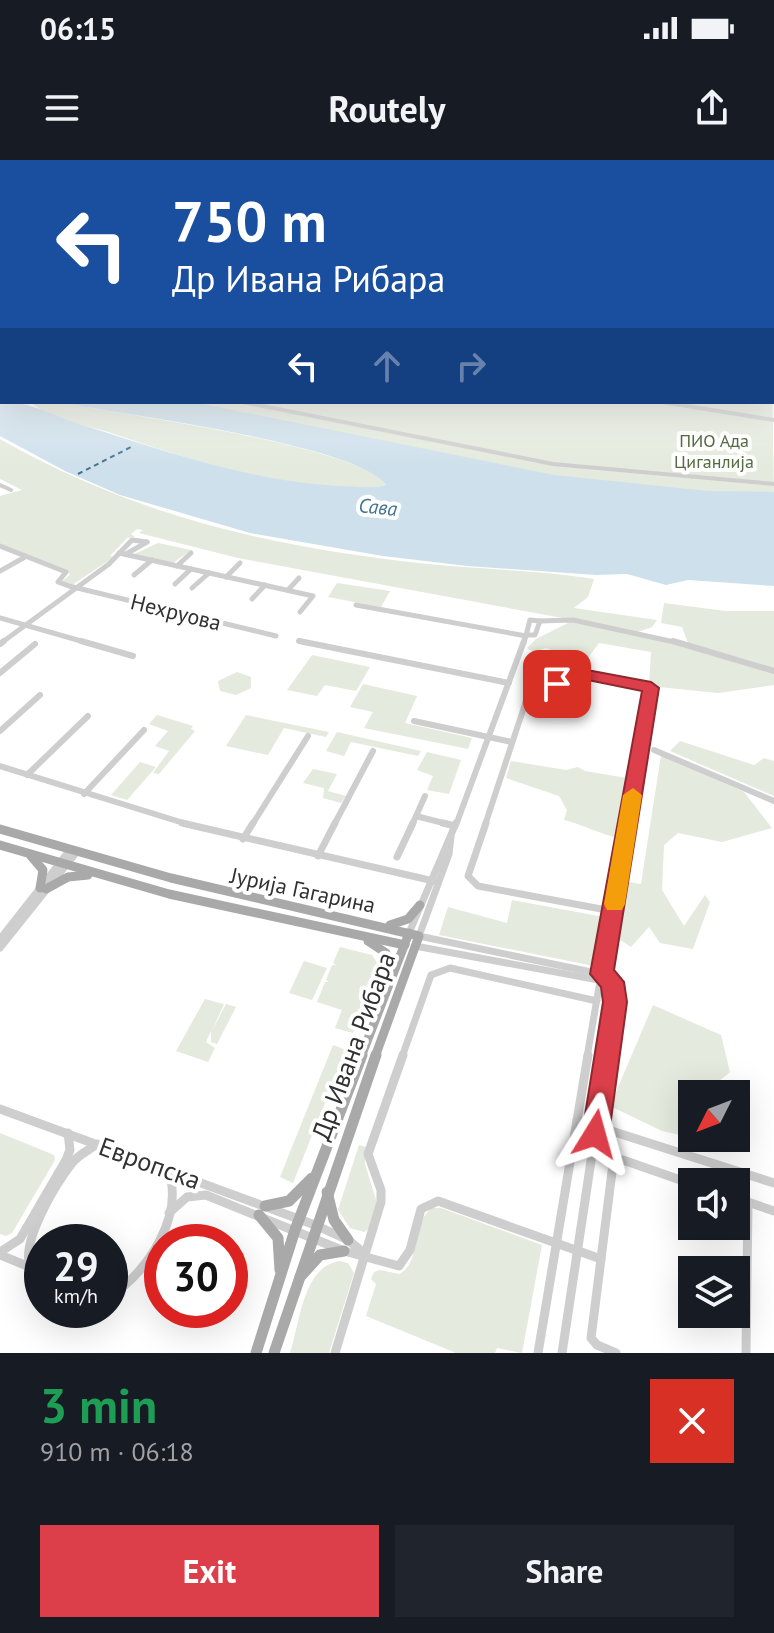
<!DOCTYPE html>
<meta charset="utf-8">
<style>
:root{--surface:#171b24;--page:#20242c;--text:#f1f3f6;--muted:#9ea1a6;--accent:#dc3f4a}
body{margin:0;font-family:"PT Sans",sans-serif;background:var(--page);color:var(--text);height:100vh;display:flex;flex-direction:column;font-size:30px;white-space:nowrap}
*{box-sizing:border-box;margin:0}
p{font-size:26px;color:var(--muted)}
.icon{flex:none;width:44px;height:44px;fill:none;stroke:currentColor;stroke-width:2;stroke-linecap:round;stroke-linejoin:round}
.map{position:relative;height:1193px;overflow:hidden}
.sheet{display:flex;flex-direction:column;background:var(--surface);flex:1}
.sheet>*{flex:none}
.hud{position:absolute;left:0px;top:0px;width:774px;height:244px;box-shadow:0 8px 32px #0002;background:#1a4fa0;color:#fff;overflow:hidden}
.needle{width:52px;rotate:228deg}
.buttons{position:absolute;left:678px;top:920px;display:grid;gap:16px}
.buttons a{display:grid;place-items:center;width:72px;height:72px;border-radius:0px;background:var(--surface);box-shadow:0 8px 32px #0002;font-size:40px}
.speed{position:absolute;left:24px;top:1064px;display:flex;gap:16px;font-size:40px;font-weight:700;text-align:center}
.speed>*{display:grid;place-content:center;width:104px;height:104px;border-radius:50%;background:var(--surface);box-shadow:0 8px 32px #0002;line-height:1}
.speed small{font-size:20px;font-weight:400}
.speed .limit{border:12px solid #d22;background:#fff;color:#111}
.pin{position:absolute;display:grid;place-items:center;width:68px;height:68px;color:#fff;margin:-34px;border-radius:16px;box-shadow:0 4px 12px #0006}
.me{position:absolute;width:88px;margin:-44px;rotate:8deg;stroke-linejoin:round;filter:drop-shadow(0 0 6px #0008)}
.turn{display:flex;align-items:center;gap:28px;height:168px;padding:0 40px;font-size:36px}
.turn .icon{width:104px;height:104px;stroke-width:2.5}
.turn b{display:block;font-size:56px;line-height:68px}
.lanes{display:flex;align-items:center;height:76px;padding:0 40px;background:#0003;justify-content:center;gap:40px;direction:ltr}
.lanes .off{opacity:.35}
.round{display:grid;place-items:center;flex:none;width:84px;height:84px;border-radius:0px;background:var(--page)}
.overview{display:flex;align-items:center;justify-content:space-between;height:136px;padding:0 40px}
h1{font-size:48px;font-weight:600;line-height:60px;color:#1e9e55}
.button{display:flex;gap:16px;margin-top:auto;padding:16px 40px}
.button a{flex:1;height:92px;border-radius:0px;background:var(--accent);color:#fff;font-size:32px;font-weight:600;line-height:92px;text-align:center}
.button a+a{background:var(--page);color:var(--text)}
.status{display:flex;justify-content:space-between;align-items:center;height:56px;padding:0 40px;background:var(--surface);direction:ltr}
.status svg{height:22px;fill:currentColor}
header{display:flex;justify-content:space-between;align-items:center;height:104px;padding:0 40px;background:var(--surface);font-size:36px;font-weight:600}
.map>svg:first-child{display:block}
.green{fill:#e4eadd}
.water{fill:#cee0eb}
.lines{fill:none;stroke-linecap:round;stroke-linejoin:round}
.ferry{stroke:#427290;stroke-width:2;stroke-dasharray:5 4;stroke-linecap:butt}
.minor-far4{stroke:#cecece;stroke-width:4}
.minor-far3{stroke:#cecece;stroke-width:5}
.minor-far2{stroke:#cecece;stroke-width:6}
.minor-far1{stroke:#cecece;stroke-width:7}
.minor{stroke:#cecece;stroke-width:9}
.major-far1{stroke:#a9a9a9;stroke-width:9}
.major{stroke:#a9a9a9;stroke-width:11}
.route{fill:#dc3f4a;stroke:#8f2930;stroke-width:2}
.slow{fill:#f59e0b}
.labels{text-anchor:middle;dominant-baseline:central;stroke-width:8;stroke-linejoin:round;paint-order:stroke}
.far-park-label{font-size:18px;fill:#546b40;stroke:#fff}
.far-water-label{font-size:20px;font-style:italic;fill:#427290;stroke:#fff}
.street-label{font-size:22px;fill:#313131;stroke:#fff}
.near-street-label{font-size:26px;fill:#313131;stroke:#fff}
</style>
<div class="status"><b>06:15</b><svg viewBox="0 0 49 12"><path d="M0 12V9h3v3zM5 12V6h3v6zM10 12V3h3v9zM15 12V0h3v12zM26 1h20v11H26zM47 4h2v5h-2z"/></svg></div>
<header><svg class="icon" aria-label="menu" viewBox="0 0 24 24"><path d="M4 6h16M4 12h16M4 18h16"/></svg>Routely<svg class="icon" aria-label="share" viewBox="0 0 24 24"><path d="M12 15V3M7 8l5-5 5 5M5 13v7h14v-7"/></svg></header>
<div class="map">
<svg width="774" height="1193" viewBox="0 0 774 1193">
<rect width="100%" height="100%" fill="#fff"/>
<g class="green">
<polygon points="772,206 774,339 570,326 167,242 772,242"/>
<path d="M 31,242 L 57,242 C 112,253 362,286 386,325 C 307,341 180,296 105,271 C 81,264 49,259 31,242 Z"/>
<path d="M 0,279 C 134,355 265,386 418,403 C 476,409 535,410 594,419 L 588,437 L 574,448 L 657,460 L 652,467 L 638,472 L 238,398 L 139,373 L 143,370 L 137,369 L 131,374 L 135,377 L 127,378 L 110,396 L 114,397 L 72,425 L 62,421 L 70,415 L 68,412 L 0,385 L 0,336 L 22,330 L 0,319 Z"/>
<polygon points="158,383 191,390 173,403 132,395"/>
<polygon points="337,423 390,431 381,447 328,437"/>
<polygon points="664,443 726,451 774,451 774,525 718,533 649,526 651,492 599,483 584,503 561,515 556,512 566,505 561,494 546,488 533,492 527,488 536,479 570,462 688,483 682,467 661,463"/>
<polygon points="312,495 370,507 356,531 325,525 317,536 287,530"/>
<polygon points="237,512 251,517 251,528 236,535 220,531 218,521"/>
<polygon points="363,524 417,536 405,563 472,578 468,589 364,568 373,552 350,547"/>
<polygon points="157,555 193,566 191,569 195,571 159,614 153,613 169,591 155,586 168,571 149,564"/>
<polygon points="246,555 329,572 326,577 284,568 268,595 226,586"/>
<polygon points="337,572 421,591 418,596 351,582 344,596 326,591"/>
<polygon points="680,581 754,605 764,598 774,601 774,636 670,591"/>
<polygon points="427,592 461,600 449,634 427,630 433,616 417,610"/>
<polygon points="661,595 744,632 772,668 722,682 678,673 664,685 662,730 684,766 705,735 710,742 693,789 660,783 649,767 631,787 614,776 623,721 641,724"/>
<path d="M 511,601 L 566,610 L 578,607 L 585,611 L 627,618 L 619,678 C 599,674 584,665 564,660 L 567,650 L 559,636 L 506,618 Z"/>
<polygon points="140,602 156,607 127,640 111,635"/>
<polygon points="313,609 337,614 328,631 346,636 341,643 323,638 324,628 303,623"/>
<polygon points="512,740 604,757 594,806 439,775 448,747 507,763"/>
<polygon points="340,787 372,795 379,806 353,873 335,868 342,850 317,842 325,822 329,822 326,820 332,805 336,805 333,803"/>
<polygon points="304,801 327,808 312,840 289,833"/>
<polygon points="205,839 224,844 212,871 226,844 236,847 217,884 211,882 211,871 206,882 215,888 208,902 176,891"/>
<polygon points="653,845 721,875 730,912 712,927 716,934 692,934 692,978 662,971 610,946"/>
<polygon points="333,885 346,890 293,1023 280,1017"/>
<polygon points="0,973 54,995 55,1000 12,1073 6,1076 0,1074"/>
<polygon points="359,985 366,987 365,1004 377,1043 369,1069 364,1072 350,1068 338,1050"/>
<path d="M 432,1048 L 441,1048 L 542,1085 L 522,1193 L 497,1188 L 495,1193 L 456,1193 L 366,1156 L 376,1124 L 371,1119 L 374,1112 L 380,1110 L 400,1114 C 422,1100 411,1063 432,1048 Z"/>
<path d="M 340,1101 L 348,1103 L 354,1113 L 329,1193 L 290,1193 C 300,1162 303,1106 340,1101 Z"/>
</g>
<path class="water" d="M 0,198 L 2,242 C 33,242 51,255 82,265 C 166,291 248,321 337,326 C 353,326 370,329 386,325 C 358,284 114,253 57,242 L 193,242 L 554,315 L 708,331 L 774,332 L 774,426 L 688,420 L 666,425 L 627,414 L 596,415 L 467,406 L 383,396 L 250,373 L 120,335 L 65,311 L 0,276 Z"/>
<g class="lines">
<polyline class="ferry" points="78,314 133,286"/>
<g class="minor-far4">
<polyline points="243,242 553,304 774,324"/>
<polyline points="662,242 774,260"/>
<polyline points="0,325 11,330"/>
</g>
<g class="minor-far3">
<polyline points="0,386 66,412 58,422 69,426 276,476"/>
<polyline points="119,393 313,436 300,452"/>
<polyline points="126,394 147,382"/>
<polyline points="177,406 191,393"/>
<polyline points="0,411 25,397"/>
<polyline points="134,415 152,400"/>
<polyline points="226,417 240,403"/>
<polyline points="175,424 191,409"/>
<polyline points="192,428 209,413"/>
<polyline points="288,430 299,418"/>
<polyline points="252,439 265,425"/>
<polyline points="356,445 526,476"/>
<polyline points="0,458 88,483"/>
<polyline points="540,461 573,460 679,483"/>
<polyline points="299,481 309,483"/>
<polyline points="1,483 109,404 132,380 147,382"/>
<polyline points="524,483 530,460 540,461 535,475 527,475"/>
</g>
<g class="minor-far2">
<polyline points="81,481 133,496"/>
<polyline points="299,481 509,523"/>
<polyline points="673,481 774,511"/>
<polyline points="0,484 4,481"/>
<polyline points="0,513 35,484"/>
<polyline points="414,561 512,582"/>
<polyline points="0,571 40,535"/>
<polyline points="654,590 774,641"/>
<polyline points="0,606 190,665"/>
<polyline points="27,615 88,556"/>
<polyline points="84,634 144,570"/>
<polyline points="416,656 451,665"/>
<polyline points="252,665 308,576"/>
<polyline points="334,665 373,591"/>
<polyline points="412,665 425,636"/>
<polyline points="456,665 524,481"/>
<polyline points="485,665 528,535 584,515 651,528 627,665"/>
</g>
<g class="minor-far1">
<polyline points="182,663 438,722"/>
<polyline points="443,663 455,666"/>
<polyline points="486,663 468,716 478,726 612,751"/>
<polyline points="451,677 449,694 419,776 601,814 614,829 607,897"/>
<polyline points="243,679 253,663"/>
<polyline points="318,696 335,663"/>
<polyline points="397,697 413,663"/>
<polyline points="612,751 627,663"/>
<polyline points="409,773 456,663"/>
<polyline points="0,779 69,691"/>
<polyline points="415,786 604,821"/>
<polyline points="0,788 76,693"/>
<polyline points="402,897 431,815 450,808 597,841"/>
<polyline points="587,897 612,751"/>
</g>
<g class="minor">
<polyline points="0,949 315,1065 348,1080 364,1093"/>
<polyline points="577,960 774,1023"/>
<polyline points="736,1038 774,1051"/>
<polyline points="169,1053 187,1037 206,1035 344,1091 399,1106 410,1090 421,1049 438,1041 601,1099"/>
<polyline points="0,1092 20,1079 66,1000 70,990 68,973"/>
<polyline points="0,1095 42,1112"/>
<path d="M 30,1107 C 21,1081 55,1025 72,1003 C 78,995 89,990 97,984"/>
<path d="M 110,1136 C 148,1113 185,1054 168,1010"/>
<polyline points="335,1193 381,1042 381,1030 368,994 403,895"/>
<polyline points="538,1193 588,895"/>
<polyline points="562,1193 607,895"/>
<polyline points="616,1193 597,1185 591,1178 613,1004 623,1000 692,1024"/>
<polyline points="746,1193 748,1042"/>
</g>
<g class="major-far1">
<polyline points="0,669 171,718 419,776 375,897"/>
<polyline points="0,685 169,734 405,785"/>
<polyline points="31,696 43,710 40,728"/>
<polyline points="46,729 68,717 88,715"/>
<polyline points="390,765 408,759 420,745"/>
<polyline points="368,781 386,793 390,814"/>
<polyline points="361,897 409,773"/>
</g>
<g class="major">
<polyline points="327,1032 334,1060 348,1080"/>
<polyline points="265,1046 289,1041 312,1018"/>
<polyline points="259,1055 278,1078 280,1110"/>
<polyline points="300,1117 320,1095 344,1091"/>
<polyline points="256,1193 295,1070 362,895"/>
<polyline points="274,1193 376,895"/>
</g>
</g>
<linearGradient id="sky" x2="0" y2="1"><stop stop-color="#9dc6e9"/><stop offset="0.46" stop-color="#fff"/><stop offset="1" stop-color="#fff" stop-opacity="0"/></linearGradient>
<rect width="774" height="308" fill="url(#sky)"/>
<polygon class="route" points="587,510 651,522 659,528 614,810 624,822 627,842 609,974 605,984 595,988 586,984 582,974 603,842 601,827 590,814 642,531 588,520 557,529 549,524"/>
<polygon class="slow" points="633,628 642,635 625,744 622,750 607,750 604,744 623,635"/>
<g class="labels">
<g class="far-park-label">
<text x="714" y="280">ПИО Ада<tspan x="714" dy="21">Циганлија</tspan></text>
</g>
<g class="far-water-label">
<text transform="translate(378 347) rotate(6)">Сава</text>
</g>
<g class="street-label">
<text transform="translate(176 452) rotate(14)">Нехруова</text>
<text transform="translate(303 730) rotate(12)">Јурија Гагарина</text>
</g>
<g class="near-street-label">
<text transform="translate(353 886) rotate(-70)">Др Ивана Рибара</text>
<text transform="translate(150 1003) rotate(20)">Европска</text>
</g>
</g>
</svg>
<div class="buttons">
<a><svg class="needle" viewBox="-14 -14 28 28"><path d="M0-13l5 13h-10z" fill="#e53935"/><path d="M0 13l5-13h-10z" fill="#9ea1a6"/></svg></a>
<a><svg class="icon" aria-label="sound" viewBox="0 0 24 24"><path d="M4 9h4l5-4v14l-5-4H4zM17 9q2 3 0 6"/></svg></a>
<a><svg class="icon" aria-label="layers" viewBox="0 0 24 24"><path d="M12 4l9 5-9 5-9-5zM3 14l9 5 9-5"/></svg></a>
</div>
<div class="speed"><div>29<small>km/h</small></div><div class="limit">30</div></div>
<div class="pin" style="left:557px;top:524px;background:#d93025"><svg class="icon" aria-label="arrive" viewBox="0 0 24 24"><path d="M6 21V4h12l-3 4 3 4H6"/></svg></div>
<svg class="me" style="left:595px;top:974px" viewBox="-20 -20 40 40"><path d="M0-17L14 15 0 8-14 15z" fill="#dc3f4a" stroke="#fff" stroke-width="4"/></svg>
<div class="hud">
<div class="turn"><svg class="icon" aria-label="left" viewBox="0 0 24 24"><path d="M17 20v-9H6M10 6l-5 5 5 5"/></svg><div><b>750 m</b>Др Ивана Рибара</div></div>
<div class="lanes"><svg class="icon" aria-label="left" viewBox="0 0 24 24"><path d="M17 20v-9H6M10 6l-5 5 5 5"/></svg><svg class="icon off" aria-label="ahead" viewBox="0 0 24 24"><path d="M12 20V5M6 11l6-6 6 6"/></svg><svg class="icon off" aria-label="right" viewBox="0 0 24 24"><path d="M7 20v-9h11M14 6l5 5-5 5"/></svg></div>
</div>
</div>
<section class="sheet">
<div class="overview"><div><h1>3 min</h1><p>910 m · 06:18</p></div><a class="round" style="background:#d93025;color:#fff"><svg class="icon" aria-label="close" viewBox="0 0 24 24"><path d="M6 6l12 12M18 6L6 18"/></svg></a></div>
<div class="button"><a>Exit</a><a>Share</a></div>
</section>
